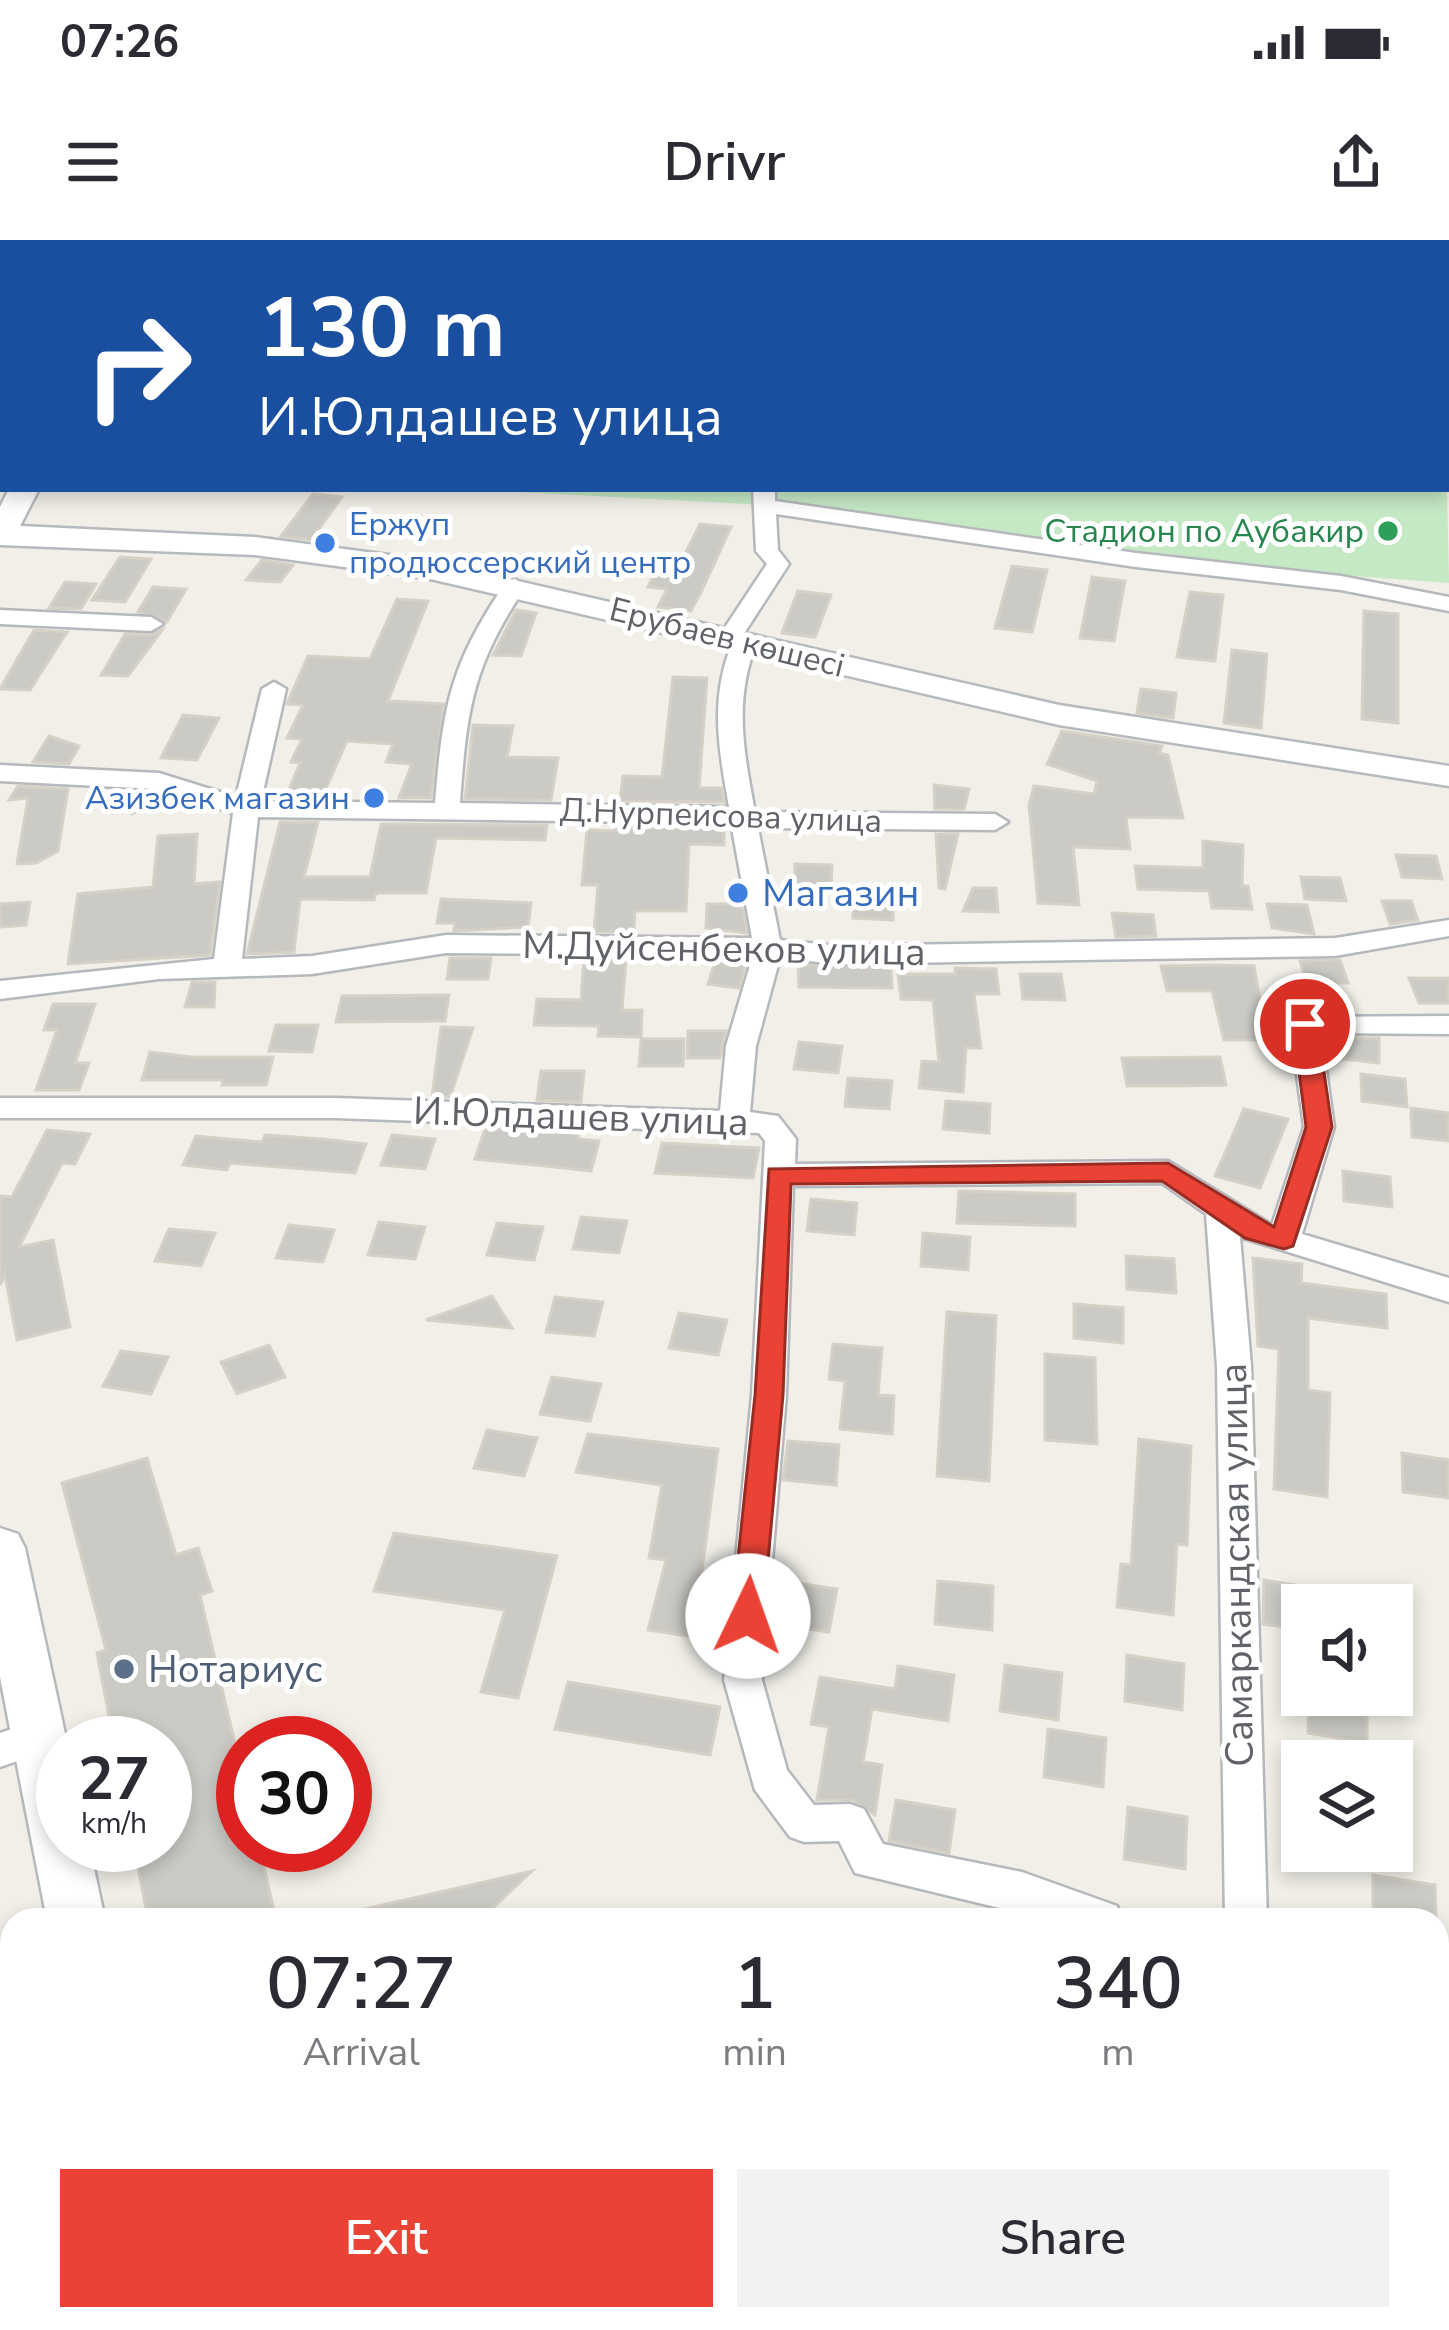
<!DOCTYPE html>
<meta charset="utf-8">
<style>
:root{--surface:#fff;--page:#f2f2f3;--text:#2b2b33;--muted:#7c7c81;--accent:#ea4335}
body{margin:0;font-family:"Nunito Sans",sans-serif;background:var(--page);color:var(--text);height:100vh;display:flex;flex-direction:column;font-size:45px;white-space:nowrap}
*{box-sizing:border-box;margin:0}
p{font-size:39px;color:var(--muted)}
.icon{flex:none;width:66px;height:66px;fill:none;stroke:currentColor;stroke-width:2;stroke-linecap:round;stroke-linejoin:round}
.map{position:relative;flex:1;overflow:hidden}
.details{position:absolute;left:0px;top:1668px;width:1449px;height:423px;display:flex;flex-direction:column;background:var(--surface);border-radius:36px 36px 0 0;box-shadow:0 6px 18px #0003}
.details>*{flex:none}
.hud{position:absolute;left:0px;top:0px;width:1449px;height:252px;box-shadow:0 6px 18px #0003;background:#1a4fa0;color:#fff;overflow:hidden}
.buttons{position:absolute;left:1281px;top:1344px;display:grid;gap:24px}
.buttons a{display:grid;place-items:center;width:132px;height:132px;border-radius:0px;background:var(--surface);box-shadow:0 6px 18px #0003;font-size:60px}
.speed{position:absolute;left:36px;top:1476px;display:flex;gap:24px;font-size:60px;font-weight:700;text-align:center}
.speed>*{display:grid;place-content:center;width:156px;height:156px;border-radius:50%;background:var(--surface);box-shadow:0 6px 18px #0003;line-height:1}
.speed small{font-size:30px;font-weight:400}
.speed .limit{border:18px solid #d22;background:#fff;color:#111}
.pin{position:absolute;display:grid;place-items:center;width:102px;height:102px;color:#fff;margin:-51px;border:6px solid #fff;border-radius:50%;box-shadow:0 3px 12px #0007}
.me{position:absolute;width:132px;margin:-66px;rotate:3deg;stroke-linejoin:round;filter:drop-shadow(0 0 9px #0008)}
.turn{display:flex;align-items:center;gap:42px;height:252px;padding:0 60px;font-size:54px}
.turn .icon{width:156px;height:156px;stroke-width:2.5}
.turn b{display:block;font-size:84px;line-height:102px}
.eta{display:flex;justify-content:space-evenly;align-items:center;height:204px;text-align:center}
.eta b{font-size:72px;font-weight:600;line-height:84px}
.primary-button{display:flex;gap:24px;margin-top:auto;padding:24px 60px}
.primary-button a{flex:1;height:138px;border-radius:0px;background:var(--accent);color:#fff;font-size:48px;font-weight:600;line-height:138px;text-align:center}
.primary-button a+a{background:var(--page);color:var(--text)}
.status{display:flex;justify-content:space-between;align-items:center;height:84px;padding:0 60px;background:var(--surface);direction:ltr}
.status svg{height:33px;fill:currentColor}
header{display:flex;justify-content:space-between;align-items:center;height:156px;padding:0 60px;background:var(--surface);font-size:54px;font-weight:600}
.map>svg:first-child{display:block}
.green{fill:#c5e8c5}
.building{fill:#cccac5;stroke:#d6d1c6;stroke-width:3}
.lines{fill:none;stroke-linecap:round;stroke-linejoin:round}
.street-casing{stroke:#b5b8bc;stroke-width:5}
.secondary-casing{stroke:#b6babf;stroke-width:5}
.street{fill:#fff;fill-rule:evenodd}
.secondary{fill:#fff;fill-rule:evenodd}
.route{fill:#ea4335;stroke:#982c22;stroke-width:3}
.leisure-dot{fill:#2e9e5b;stroke:#fff;stroke-width:4.5}
.shop-dot{fill:#3f7fe0;stroke:#fff;stroke-width:4.5}
.service-dot{fill:#5c6f8a;stroke:#fff;stroke-width:4.5}
.labels{text-anchor:middle;dominant-baseline:central;stroke-width:10;stroke-linejoin:round;paint-order:stroke}
.far-shop-label{font-size:33px;fill:#366cbe;stroke:#fff;text-anchor:start}
.far-leisure-label{font-size:33px;fill:#27864d;stroke:#fff;text-anchor:end}
.far-street-label{font-size:33px;fill:#5f6368;stroke:#fff}
.shop-label{font-size:39px;fill:#366cbe;stroke:#fff;text-anchor:start}
.street-label{font-size:39px;fill:#5f6368;stroke:#fff}
.service-label{font-size:39px;fill:#4e5e75;stroke:#fff;text-anchor:start}
</style>
<div class="status"><b>07:26</b><svg viewBox="0 0 49 12"><path d="M0 12V9h3v3zM5 12V6h3v6zM10 12V3h3v9zM15 12V0h3v12zM26 1h20v11H26zM47 4h2v5h-2z"/></svg></div>
<header><svg class="icon" aria-label="menu" viewBox="0 0 24 24"><path d="M4 6h16M4 12h16M4 18h16"/></svg>Drivr<svg class="icon" aria-label="share" viewBox="0 0 24 24"><path d="M12 15V3M7 8l5-5 5 5M5 13v7h14v-7"/></svg></header>
<div class="map">
<svg width="1449" height="2090" viewBox="0 0 1449 2090">
<rect width="100%" height="100%" fill="#f1efe8"/>
<polygon class="green" points="1446,205 1449,343 1340,335 747,264 460,249 1446,249"/>
<g class="building">
<polygon points="313,254 342,257 311,300 281,296"/>
<polygon points="700,284 731,287 702,350 691,371 658,367 667,349 648,347 664,314 684,316"/>
<polygon points="120,317 151,319 125,362 92,360"/>
<polygon points="262,320 293,325 280,342 246,340"/>
<polygon points="1012,326 1047,330 1032,392 995,388"/>
<polygon points="1092,337 1125,341 1114,401 1080,398"/>
<polygon points="65,342 96,344 81,369 49,368"/>
<polygon points="153,347 186,349 167,382 138,372"/>
<polygon points="798,351 831,355 815,397 782,393"/>
<polygon points="1190,352 1223,355 1215,421 1177,417"/>
<polygon points="397,359 428,361 388,461 444,464 431,558 399,558 412,524 386,522 393,504 347,501 322,557 286,557 300,523 291,522 302,499 287,498 303,465 287,464 308,416 370,419"/>
<polygon points="516,370 536,373 521,416 493,415"/>
<polygon points="1364,371 1398,374 1398,483 1362,479"/>
<polygon points="34,390 67,392 30,450 0,449"/>
<polygon points="162,390 128,436 101,435 125,394 151,395"/>
<polygon points="1232,410 1267,414 1261,488 1224,483"/>
<polygon points="673,437 707,438 699,548 721,548 724,562 620,561 623,536 662,537"/>
<polygon points="1141,449 1176,453 1173,478 1137,473"/>
<polygon points="183,475 219,478 197,520 161,518"/>
<polygon points="473,485 513,486 507,517 558,518 551,560 465,559"/>
<polygon points="1062,491 1162,506 1159,513 1168,515 1183,578 1126,577 1130,609 1073,607 1079,665 1038,663 1029,565 1034,546 1094,554 1097,541 1047,524"/>
<polygon points="49,496 79,506 69,524 33,522"/>
<polygon points="934,545 969,549 964,569 935,569"/>
<polygon points="18,546 68,549 58,611 36,623 17,624 28,558 9,560"/>
<polygon points="124,552 154,553 162,558 132,574 109,559"/>
<polygon points="280,582 318,582 304,637 370,637 381,584 547,585 545,600 436,598 426,653 376,653 374,660 300,659 294,712 247,714"/>
<polygon points="616,586 724,587 724,605 689,604 686,671 635,671 634,688 628,692 594,692 598,645 582,645 587,590 616,591"/>
<polygon points="197,594 194,644 220,642 210,715 68,724 78,654 153,647 158,596"/>
<polygon points="936,594 958,594 945,649 939,648"/>
<polygon points="1203,601 1243,605 1242,646 1248,646 1252,669 1212,668 1209,651 1138,649 1135,626 1203,628"/>
<polygon points="1396,615 1436,616 1442,639 1402,637"/>
<polygon points="795,624 832,625 831,648 795,646"/>
<polygon points="1301,637 1340,638 1346,661 1305,659"/>
<polygon points="738,646 747,693 706,688 707,664 732,664"/>
<polygon points="973,648 996,648 998,672 963,671"/>
<polygon points="854,655 893,656 893,680 853,678"/>
<polygon points="441,659 531,663 528,687 454,691 455,683 437,683"/>
<polygon points="1382,661 1411,661 1418,680 1390,684"/>
<polygon points="30,662 26,685 0,687 0,664"/>
<polygon points="1267,664 1307,665 1314,694 1272,688"/>
<polygon points="1112,673 1153,675 1156,696 1116,697"/>
<polygon points="450,718 491,718 488,739 447,739"/>
<polygon points="584,718 626,719 622,770 642,770 641,797 598,796 599,786 534,785 537,759 581,760"/>
<polygon points="716,719 747,719 739,748 708,744"/>
<polygon points="1340,720 1348,743 1307,743 1300,721"/>
<polygon points="798,724 891,728 892,748 799,747"/>
<polygon points="1212,725 1254,726 1267,800 1224,800 1212,751 1167,751 1161,726"/>
<polygon points="955,728 996,729 999,754 974,754 981,808 966,808 963,852 919,848 922,821 939,822 933,760 901,759 898,734 955,734"/>
<polygon points="1020,734 1061,734 1065,760 1023,759"/>
<polygon points="1409,738 1449,738 1449,763 1419,763"/>
<polygon points="192,742 215,742 214,767 185,767"/>
<polygon points="449,755 445,781 336,782 342,756"/>
<polygon points="53,764 95,764 75,823 89,823 79,850 36,850 57,790 44,790"/>
<polygon points="276,785 318,785 312,812 269,811"/>
<polygon points="441,787 473,788 450,857 432,857"/>
<polygon points="688,791 726,791 720,818 687,818"/>
<polygon points="1335,798 1379,798 1379,823 1335,818"/>
<polygon points="641,799 684,799 683,826 639,826"/>
<polygon points="799,802 842,806 838,833 794,829"/>
<polygon points="150,812 192,817 273,817 266,845 222,845 224,840 142,840"/>
<polygon points="1220,817 1226,845 1171,846 1127,846 1122,818"/>
<polygon points="541,831 584,831 581,862 537,860"/>
<polygon points="1361,834 1405,839 1407,867 1362,861"/>
<polygon points="848,838 892,841 889,869 845,866"/>
<polygon points="946,861 990,864 989,893 943,889"/>
<polygon points="1411,868 1449,873 1449,901 1412,897"/>
<polygon points="1244,869 1288,879 1260,948 1215,936"/>
<polygon points="485,889 579,891 578,899 599,901 591,931 546,926 475,919"/>
<polygon points="47,890 90,894 75,924 62,923 19,1007 53,1000 70,1087 17,1100 5,1035 0,1045 0,956 12,957"/>
<polygon points="265,895 322,899 366,904 355,933 230,923 227,930 183,925 196,896 262,902"/>
<polygon points="392,895 435,899 425,929 381,925"/>
<polygon points="662,903 759,908 753,938 655,933"/>
<polygon points="1343,931 1390,937 1392,967 1344,961"/>
<polygon points="959,951 1075,954 1075,986 957,983"/>
<polygon points="811,959 857,963 854,995 807,991"/>
<polygon points="581,977 627,981 619,1013 573,1009"/>
<polygon points="379,982 425,987 415,1019 368,1015"/>
<polygon points="497,983 543,987 534,1020 487,1015"/>
<polygon points="289,985 334,990 323,1022 276,1018"/>
<polygon points="169,989 215,993 201,1026 155,1021"/>
<polygon points="923,993 970,997 968,1030 921,1026"/>
<polygon points="1126,1016 1174,1019 1176,1053 1127,1049"/>
<polygon points="1253,1018 1302,1024 1301,1043 1386,1054 1387,1088 1308,1078 1308,1150 1330,1153 1327,1257 1274,1249 1279,1109 1258,1106"/>
<polygon points="492,1056 512,1088 426,1080"/>
<polygon points="555,1057 603,1062 594,1096 546,1092"/>
<polygon points="1074,1064 1123,1068 1123,1103 1074,1098"/>
<polygon points="947,1072 996,1076 989,1241 937,1236"/>
<polygon points="679,1073 727,1080 718,1115 669,1108"/>
<polygon points="833,1104 882,1108 878,1155 894,1156 892,1194 840,1189 845,1141 829,1139"/>
<polygon points="269,1105 285,1137 237,1154 221,1122"/>
<polygon points="121,1111 168,1117 151,1154 103,1146"/>
<polygon points="1045,1114 1095,1118 1097,1204 1045,1200"/>
<polygon points="552,1137 601,1144 590,1181 540,1174"/>
<polygon points="487,1190 537,1198 524,1236 474,1228"/>
<polygon points="588,1194 718,1209 699,1353 713,1355 703,1398 648,1390 666,1320 649,1318 662,1245 576,1232"/>
<polygon points="1139,1199 1191,1206 1187,1305 1177,1304 1173,1375 1117,1367 1121,1324 1131,1325"/>
<polygon points="788,1201 839,1205 836,1245 783,1240"/>
<polygon points="1402,1213 1449,1220 1449,1258 1403,1252"/>
<polygon points="147,1218 176,1315 198,1308 212,1351 200,1355 243,1538 243,1605 259,1605 276,1680 148,1680 134,1605 165,1605 165,1503 114,1503 97,1413 106,1410 62,1243"/>
<polygon points="394,1293 557,1316 518,1458 481,1452 505,1370 374,1351"/>
<polygon points="1264,1340 1302,1346 1302,1390 1263,1384"/>
<polygon points="783,1341 837,1349 829,1392 774,1384"/>
<polygon points="938,1341 993,1346 992,1390 935,1384"/>
<polygon points="1127,1415 1184,1424 1182,1470 1125,1461"/>
<polygon points="1005,1425 1062,1433 1058,1480 1000,1471"/>
<polygon points="898,1426 954,1435 948,1481 872,1469 863,1522 882,1525 875,1575 852,1560 817,1560 829,1487 811,1484 820,1437 895,1449"/>
<polygon points="568,1442 720,1467 710,1515 555,1489"/>
<polygon points="1309,1455 1367,1455 1367,1503 1308,1493"/>
<polygon points="1048,1489 1106,1498 1103,1547 1044,1537"/>
<polygon points="896,1560 955,1570 949,1613 889,1601"/>
<polygon points="1128,1567 1187,1577 1185,1629 1124,1619"/>
<polygon points="532,1631 480,1680 362,1680 361,1670"/>
<polygon points="1373,1635 1435,1645 1436,1680 1373,1680"/>
</g>
<g class="lines">
<defs>
<g id="street">
<polygon points="440,0 485,0 438,3"/>
<polygon points="918,0 936,0 937,3 919,3"/>
<polygon points="1289,0 1309,0 1311,3 1291,3"/>
<rect x="1446" y="29" width="3" height="10"/>
<polygon points="3,54 3,66 0,67 0,55"/>
<polygon points="1446,114 1449,115 1449,128 1446,127"/>
<rect x="1446" y="183" width="3" height="12"/>
<path d="M 753,249 L 775,249 L 775,261 L 1136,313 L 1341,336 L 1449,357 L 1449,371 L 1341,350 L 1136,327 L 776,274 L 778,310 L 789,324 L 743,395 L 757,402 C 733,460 744,513 755,572 L 995,574 L 1008,582 L 995,590 L 758,588 L 780,700 L 837,706 L 1335,698 L 1449,680 L 1449,696 L 1335,716 L 837,724 L 780,718 L 756,806 L 750,872 L 778,876 L 796,899 L 795,924 L 1168,921 L 1272,985 L 1304,887 L 1290,784 L 1295,777 L 1449,776 L 1449,794 L 1321,793 L 1334,887 L 1302,994 L 1449,1038 L 1449,1062 L 1240,997 L 1251,1126 L 1267,1680 L 1225,1680 L 1217,1126 L 1206,974 L 1162,943 L 793,946 L 786,1155 L 762,1440 L 787,1530 L 814,1565 L 850,1564 L 864,1569 L 883,1604 L 1022,1632 L 1117,1666 L 1123,1680 L 1049,1680 L 855,1633 L 839,1601 L 804,1602 L 790,1597 L 755,1550 L 724,1440 L 752,1155 L 765,901 L 759,893 L 336,878 L 0,878 L 0,858 L 336,858 L 720,871 L 726,806 L 753,715 L 446,713 L 312,734 L 159,739 L 0,759 L 0,741 L 214,719 L 233,573 L 157,549 L 0,541 L 0,525 L 159,533 L 236,557 L 262,449 L 274,442 L 286,449 L 261,561 L 435,563 C 443,465 450,424 507,341 L 515,339 L 526,346 C 472,427 467,468 460,563 L 729,567 C 719,511 709,459 732,404 L 718,398 L 767,324 L 756,311 ZM 258,577 L 731,583 L 752,698 L 446,695 L 312,716 L 242,719 Z"/>
<polygon points="0,370 151,377 163,384 151,391 0,384"/>
<polygon points="38,1480 52,1485 58,1497 52,1509 0,1527 0,1493"/>
<polygon points="1437,1729 1449,1731 1449,1773 1437,1771"/>
<polygon points="12,1808 12,1852 0,1857 0,1813"/>
<polygon points="597,2079 645,2079 649,2090 601,2090"/>
<polygon points="1236,2079 1284,2079 1285,2090 1237,2090"/>
</g>
<g id="secondary">
<polygon points="9,249 39,249 20,286 255,297 426,320 1059,465 1449,526 1449,546 1059,485 426,338 255,315 0,305 0,267"/>
<polygon points="0,1288 18,1294 25,1308 67,1503 63,1605 89,1605 105,1680 47,1680 0,1437"/>
<polygon points="125,2079 191,2079 193,2090 127,2090"/>
</g>
</defs>
<use href="#street" class="street-casing"/>
<use href="#secondary" class="secondary-casing"/>
<use href="#street" class="street"/>
<use href="#secondary" class="secondary"/>
</g>
<polygon class="route" points="1305,777 1317,784 1332,887 1293,1006 1284,1009 1245,998 1162,941 791,944 783,1155 763,1376 759,1386 737,1386 732,1376 755,1155 769,929 1168,923 1274,987 1306,887 1293,784"/>
<circle class="leisure-dot" cx="1388" cy="291" r="12"/>
<g class="shop-dot">
<circle cx="325" cy="303" r="12"/>
<circle cx="374" cy="558" r="12"/>
<circle cx="738" cy="653" r="12"/>
</g>
<circle class="service-dot" cx="124" cy="1429" r="12"/>
<g class="labels">
<g class="far-shop-label">
<text x="349" y="284">Ержуп<tspan x="349" dy="38">продюссерский центр</tspan></text>
<text x="350" y="558" text-anchor="end">Азизбек магазин</text>
</g>
<g class="far-leisure-label">
<text x="1364" y="291">Стадион по Аубакир</text>
</g>
<g class="far-street-label">
<text transform="translate(727 398) rotate(14)">Ерубаев көшесі</text>
<text transform="translate(721 576) rotate(2)">Д.Нурпеисова улица</text>
</g>
<g class="shop-label">
<text x="762" y="653">Магазин</text>
</g>
<g class="street-label">
<text transform="translate(724 709) rotate(1)">М.Дуйсенбеков улица</text>
<text transform="translate(581 877) rotate(2)">И.Юлдашев улица</text>
<text transform="translate(1237 1325) rotate(-91)">Самаркандская улица</text>
</g>
<g class="service-label">
<text x="148" y="1429">Нотариус</text>
</g>
</g>
</svg>
<div class="buttons">
<a><svg class="icon" aria-label="sound" viewBox="0 0 24 24"><path d="M4 9h4l5-4v14l-5-4H4zM17 9q2 3 0 6"/></svg></a>
<a><svg class="icon" aria-label="layers" viewBox="0 0 24 24"><path d="M12 4l9 5-9 5-9-5zM3 14l9 5 9-5"/></svg></a>
</div>
<div class="speed"><div>27<small>km/h</small></div><div class="limit">30</div></div>
<div class="pin" style="left:1305px;top:784px;background:#d93025"><svg class="icon" aria-label="arrive" viewBox="0 0 24 24"><path d="M6 21V4h12l-3 4 3 4H6"/></svg></div>
<svg class="me" style="left:748px;top:1376px" viewBox="-20 -20 40 40"><circle r="19" fill="#fff"/><path d="M0-13L10 11 0 6-10 11z" fill="#ea4335"/></svg>
<div class="hud">
<div class="turn"><svg class="icon" aria-label="right" viewBox="0 0 24 24"><path d="M7 20v-9h11M14 6l5 5-5 5"/></svg><div><b>130 m</b>И.Юлдашев улица</div></div>
</div>
<section class="details">
<div class="eta">
<div><b>07:27</b><p>Arrival</p></div>
<div><b>1</b><p>min</p></div>
<div><b>340</b><p>m</p></div>
</div>
<div class="primary-button"><a>Exit</a><a>Share</a></div>
</section>
</div>
